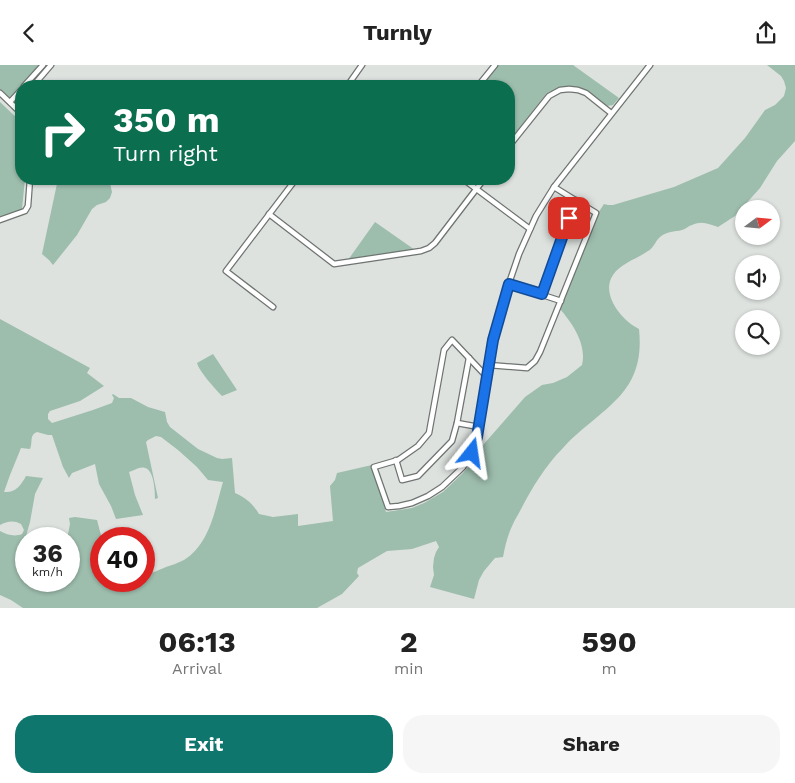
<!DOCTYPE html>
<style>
:root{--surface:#fff;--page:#f6f6f6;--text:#222;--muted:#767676;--accent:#0f766e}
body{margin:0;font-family:"Work Sans",sans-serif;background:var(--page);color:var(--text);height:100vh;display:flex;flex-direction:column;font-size:19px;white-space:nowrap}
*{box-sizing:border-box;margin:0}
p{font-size:16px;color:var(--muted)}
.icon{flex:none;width:28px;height:28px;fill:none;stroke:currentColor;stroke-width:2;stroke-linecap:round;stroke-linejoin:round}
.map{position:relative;height:543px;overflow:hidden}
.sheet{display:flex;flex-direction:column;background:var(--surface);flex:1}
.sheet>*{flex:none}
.guide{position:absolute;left:15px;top:15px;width:500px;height:105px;border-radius:20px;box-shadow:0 1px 4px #0004;background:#0b6e4f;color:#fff;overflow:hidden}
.needle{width:32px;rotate:74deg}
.buttons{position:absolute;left:735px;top:135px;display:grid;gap:10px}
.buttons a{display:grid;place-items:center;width:45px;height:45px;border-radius:50%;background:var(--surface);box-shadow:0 1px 4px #0004;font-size:25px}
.speed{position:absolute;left:15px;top:462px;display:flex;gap:10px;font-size:25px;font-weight:700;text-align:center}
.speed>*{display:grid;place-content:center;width:65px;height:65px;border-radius:50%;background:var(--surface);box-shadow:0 1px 4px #0004;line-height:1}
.speed small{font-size:12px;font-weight:400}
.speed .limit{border:8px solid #d22;background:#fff;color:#111}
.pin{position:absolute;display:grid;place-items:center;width:42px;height:42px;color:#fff;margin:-21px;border-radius:10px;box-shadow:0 2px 8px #0006}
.me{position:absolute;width:55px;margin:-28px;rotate:15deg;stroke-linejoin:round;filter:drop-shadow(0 0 4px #0008)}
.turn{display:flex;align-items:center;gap:18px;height:105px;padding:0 15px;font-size:22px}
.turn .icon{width:65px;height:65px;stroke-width:2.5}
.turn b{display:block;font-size:35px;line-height:42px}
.eta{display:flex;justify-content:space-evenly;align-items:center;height:85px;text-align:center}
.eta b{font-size:30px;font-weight:700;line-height:35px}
.button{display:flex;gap:10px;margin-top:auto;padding:10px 15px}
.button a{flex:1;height:58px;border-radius:20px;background:var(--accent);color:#fff;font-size:20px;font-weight:700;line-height:58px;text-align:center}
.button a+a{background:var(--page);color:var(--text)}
header{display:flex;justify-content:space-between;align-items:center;height:65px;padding:0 15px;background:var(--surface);font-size:22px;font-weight:700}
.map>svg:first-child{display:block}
.green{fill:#9dbdad;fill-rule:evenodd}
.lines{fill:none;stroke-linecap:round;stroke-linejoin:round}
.minor-casing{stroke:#6f7471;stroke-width:7}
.minor{stroke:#fff;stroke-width:4.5}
.route-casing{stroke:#114b97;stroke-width:12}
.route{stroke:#1a73e8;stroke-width:9}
</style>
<header><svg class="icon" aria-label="back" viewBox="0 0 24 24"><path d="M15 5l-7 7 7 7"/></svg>Turnly<svg class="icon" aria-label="share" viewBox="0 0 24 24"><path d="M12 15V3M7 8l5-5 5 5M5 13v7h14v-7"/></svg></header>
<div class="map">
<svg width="795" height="543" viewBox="0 0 795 543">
<rect width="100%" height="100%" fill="#dde2df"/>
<g class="green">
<polygon points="0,0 41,0 23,21 21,21 21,23 10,36 0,28"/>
<path d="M 497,0 L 573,0 L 619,33 L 613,40 L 607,41 C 599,37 593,29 584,25 C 573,20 555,22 546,29 L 509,76 L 509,21 L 481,21 Z"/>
<path d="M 767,0 L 795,0 L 795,76 L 777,96 L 760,123 L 735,151 L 718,162 C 709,159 702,155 692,160 C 688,161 686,164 682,165 C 674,167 667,166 660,172 C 655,176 654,183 648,186 C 637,194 621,198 613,210 C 600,229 622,256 639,264 C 646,331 601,342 563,383 C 545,401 532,423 520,446 C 518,450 515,454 513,459 C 508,469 505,481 503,492 L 495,493 L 484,506 L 479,515 L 474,534 L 430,522 L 434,510 L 433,502 L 434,493 L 436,487 L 439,482 L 436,476 L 412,484 L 387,486 L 358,503 L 357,508 L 359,511 L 342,529 L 317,543 L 23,543 L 11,535 L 0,530 L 0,466 C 7,470 15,472 22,469 L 24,465 L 21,459 C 14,455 7,456 0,460 L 0,254 L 90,303 L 87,308 L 104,321 L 80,336 L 50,346 L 48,349 L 48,354 L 52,358 L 93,345 L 112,338 L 114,333 L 112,330 L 113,329 L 119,333 L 131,333 L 148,342 L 165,347 L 167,357 L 170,362 L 198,384 L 217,393 L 222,394 L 232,393 L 235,428 C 246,433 253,439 259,449 L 273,452 L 298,449 L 298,461 L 333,456 L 330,421 L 335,415 L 337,408 L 372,400 L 386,447 L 412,443 L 424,438 L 443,427 L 463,408 L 469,401 L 476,388 L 525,332 L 542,320 L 553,318 L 567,312 L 582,300 C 587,280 573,259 560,244 L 598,148 L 604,139 L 608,140 L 613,140 L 674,122 L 718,103 L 745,73 L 765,45 L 775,40 L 784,31 L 786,23 L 784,16 L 781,11 ZM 37,367 L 48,370 L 52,370 L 63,402 L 69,413 L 72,408 L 95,399 L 99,419 L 111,441 L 116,454 L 143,450 L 135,430 L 129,407 C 133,406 140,401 145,403 C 154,405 155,426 155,434 L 158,433 L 146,377 L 148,375 L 156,371 L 161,372 L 178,385 L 197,402 L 208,415 L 223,417 C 215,444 210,479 184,495 C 178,498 172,500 166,502 C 159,505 151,509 144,509 L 144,516 L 101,516 L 102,474 L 97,455 L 75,452 L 69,453 L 70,459 L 67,474 L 69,474 L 69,516 L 26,516 L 26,479 L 24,478 L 30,457 L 35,429 L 43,413 L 26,411 C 21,420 16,428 4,427 L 10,410 L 21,383 L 30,384 C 33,377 29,370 37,367 Z"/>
<polygon points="0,37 21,57 21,114 25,114 22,144 21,146 0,156"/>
<polygon points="58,114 103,114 110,118 112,127 110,133 106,137 97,140 92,144 77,170 53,200 49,195 42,189"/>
<polygon points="375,157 415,185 348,195"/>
<path d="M 213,289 L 237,325 L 222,331 C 215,324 199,306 197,298 Z"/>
</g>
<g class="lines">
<defs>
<g id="minor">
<polyline points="24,21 43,0"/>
<polyline points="33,21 51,0"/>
<polyline points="349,21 350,17 362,0"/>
<polyline points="478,21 495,0"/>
<polyline points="0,28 21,48"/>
<polyline points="10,37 21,25"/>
<polyline points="15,42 21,35"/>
<polyline points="509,81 549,31 560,25 569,24 578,25 586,28 611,48"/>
<polyline points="463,114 530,164"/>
<polyline points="269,149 334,199 421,186 429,183 435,178 484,114"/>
<polyline points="0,155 25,146 28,141 30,114"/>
<polyline points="509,219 561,236"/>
<polyline points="542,229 576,135"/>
<polyline points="273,242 226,206 296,114"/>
<polyline points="489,300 527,303 535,296 540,287 596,148 554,122"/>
<polyline points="487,312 452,275 444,285 429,368 418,381 398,395 374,402 388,442 399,441 412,438 428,431 442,422 463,402 472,388 477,372 493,275 506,227 519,189 536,151 554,122 650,0"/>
<polyline points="457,358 479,362"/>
<polyline points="396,395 402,415 418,411 452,376 457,358 469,293"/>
</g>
</defs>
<use href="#minor" class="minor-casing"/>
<use href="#minor" class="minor"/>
</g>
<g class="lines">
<defs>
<polyline id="route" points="472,388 477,372 493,275 509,219 542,229 569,153"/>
</defs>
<use href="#route" class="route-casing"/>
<use href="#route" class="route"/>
</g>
</svg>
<div class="buttons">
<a><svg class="needle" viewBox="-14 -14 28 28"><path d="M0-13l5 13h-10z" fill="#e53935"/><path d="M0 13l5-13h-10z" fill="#767676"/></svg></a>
<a><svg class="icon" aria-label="sound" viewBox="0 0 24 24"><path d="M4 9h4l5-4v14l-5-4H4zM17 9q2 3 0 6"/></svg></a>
<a><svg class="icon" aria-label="search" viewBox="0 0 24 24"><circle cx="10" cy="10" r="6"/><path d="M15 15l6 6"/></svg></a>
</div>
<div class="speed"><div>36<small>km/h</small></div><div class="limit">40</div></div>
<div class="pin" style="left:569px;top:153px;background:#d93025"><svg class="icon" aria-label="arrive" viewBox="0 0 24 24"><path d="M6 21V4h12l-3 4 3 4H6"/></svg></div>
<svg class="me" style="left:472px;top:388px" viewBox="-20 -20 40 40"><path d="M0-17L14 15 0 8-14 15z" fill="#1a73e8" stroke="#fff" stroke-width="4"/></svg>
<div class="guide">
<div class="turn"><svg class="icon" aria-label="right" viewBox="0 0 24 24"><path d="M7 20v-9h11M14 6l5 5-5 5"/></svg><div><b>350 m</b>Turn right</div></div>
</div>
</div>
<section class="sheet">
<div class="eta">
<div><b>06:13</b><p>Arrival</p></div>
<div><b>2</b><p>min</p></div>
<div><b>590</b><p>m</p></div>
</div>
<div class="button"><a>Exit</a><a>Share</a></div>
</section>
